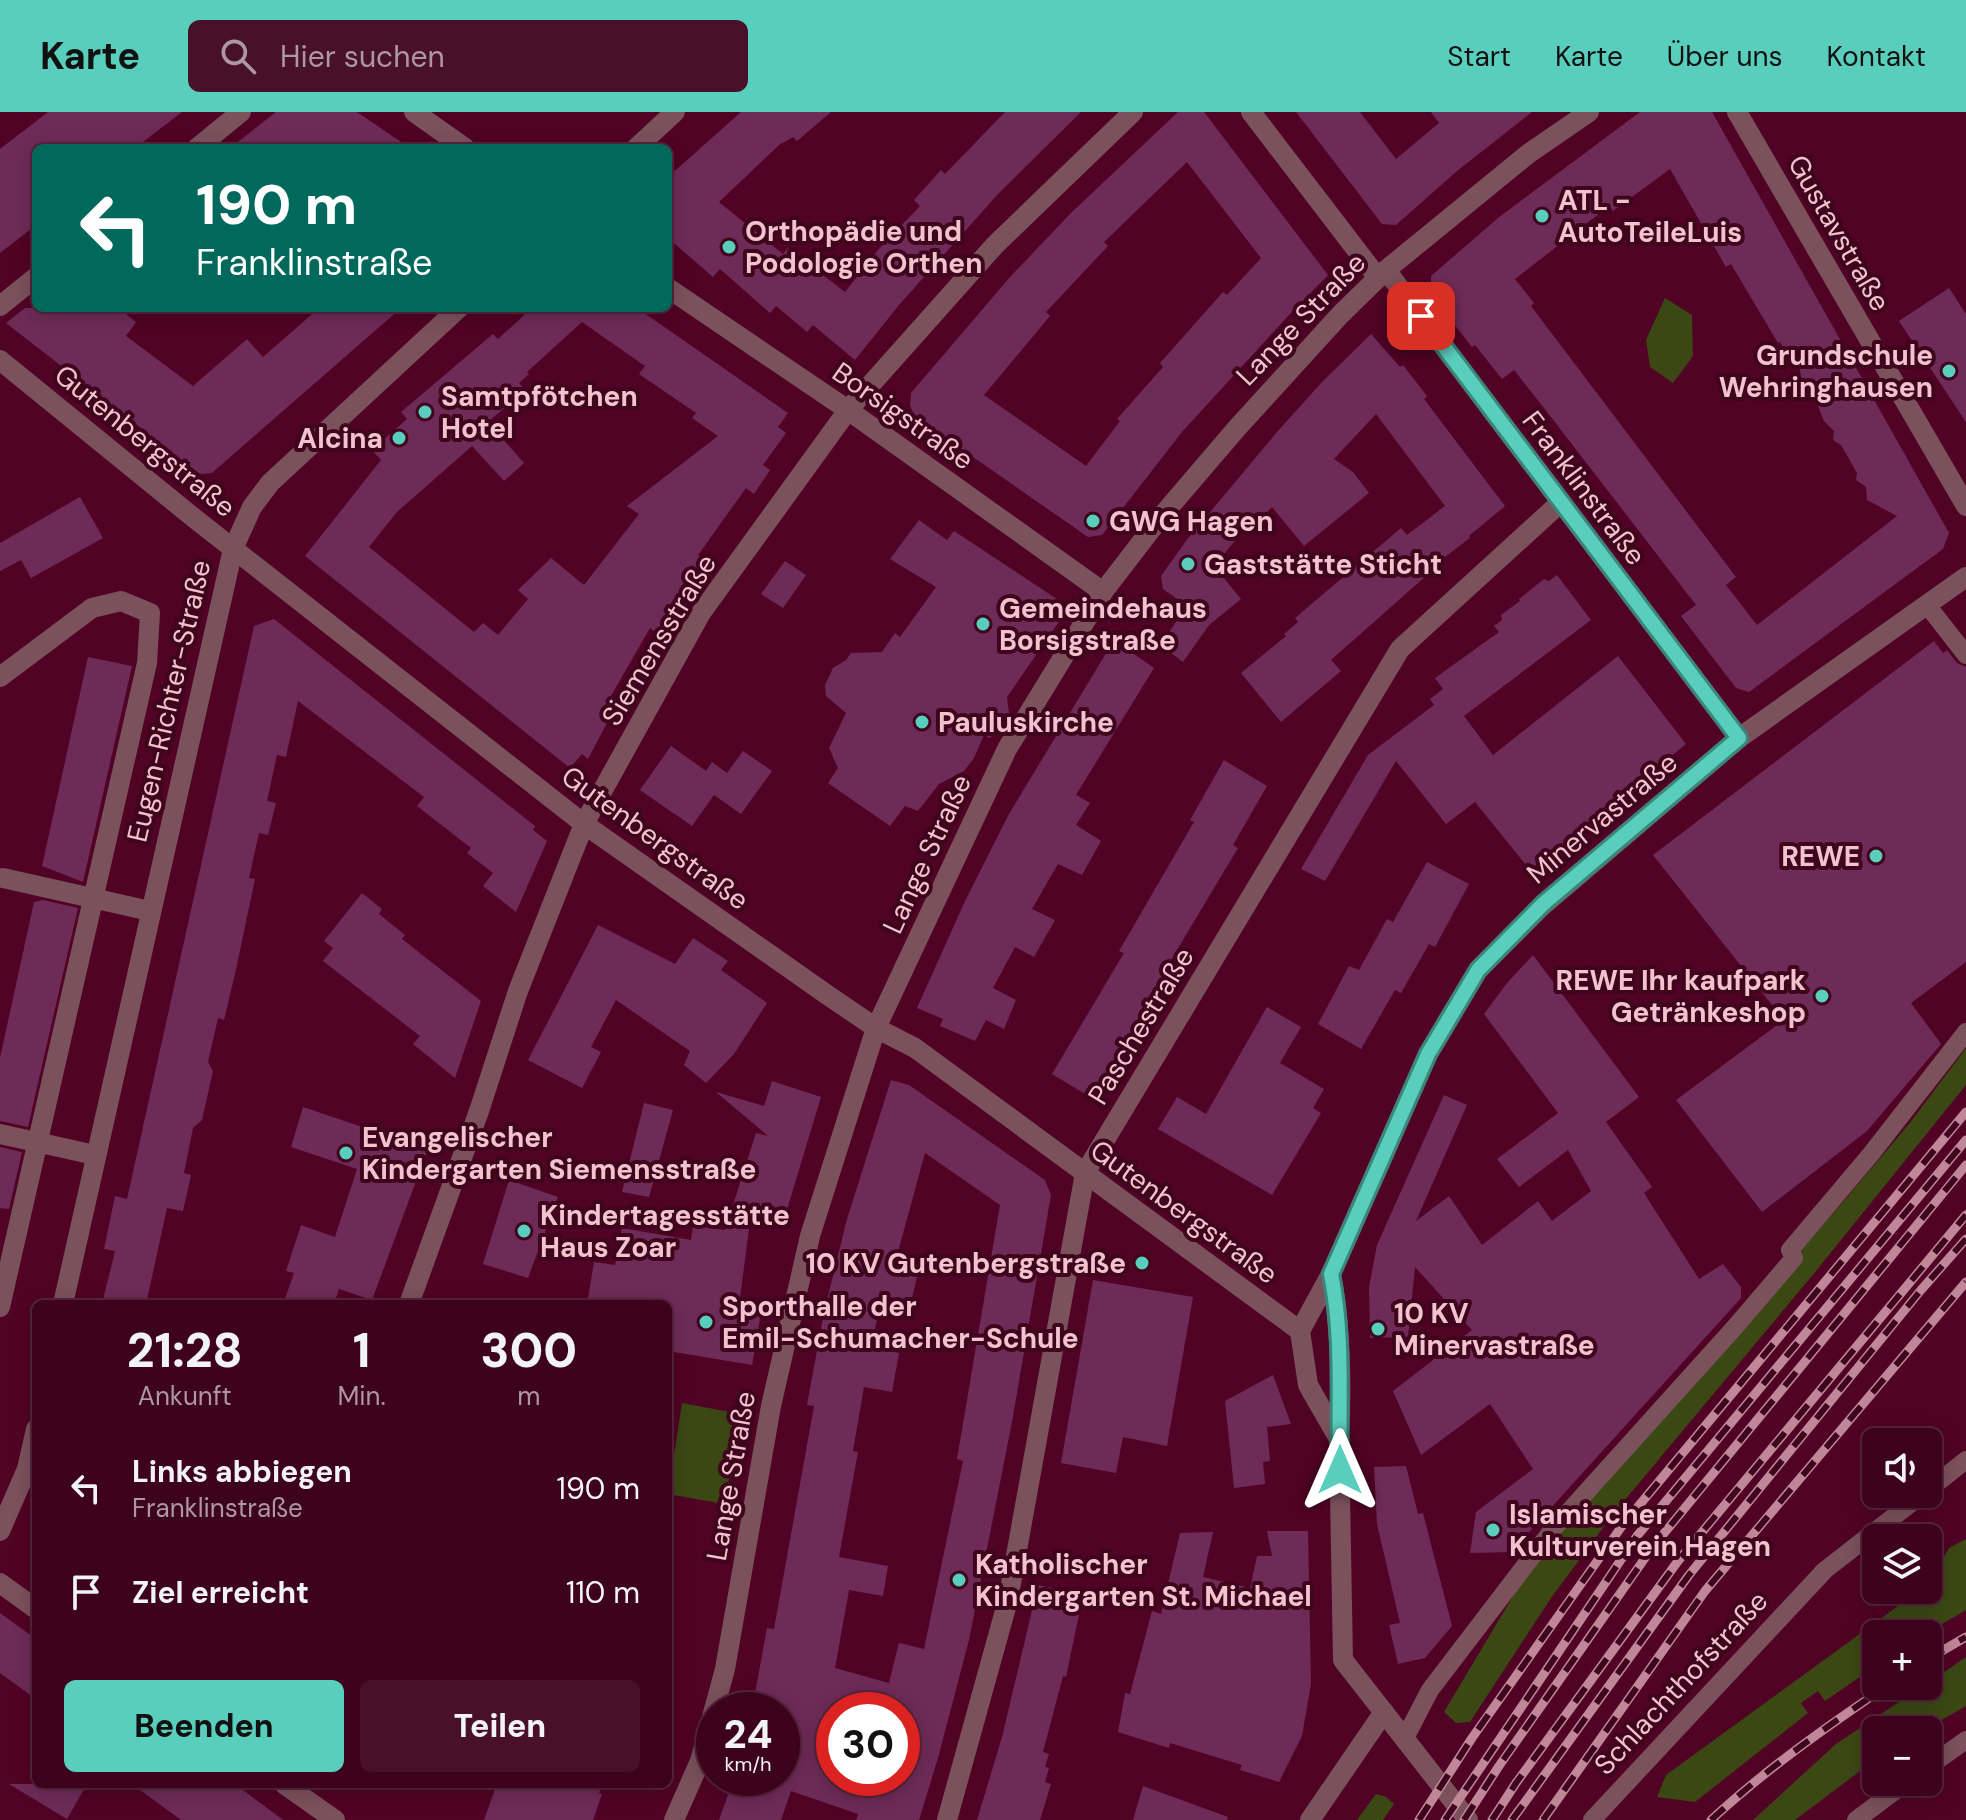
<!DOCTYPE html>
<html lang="de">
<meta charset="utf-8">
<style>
:root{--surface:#3d021c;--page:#481029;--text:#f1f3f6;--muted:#ad97a3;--line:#56243b;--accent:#5acebd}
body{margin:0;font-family:"DM Sans",sans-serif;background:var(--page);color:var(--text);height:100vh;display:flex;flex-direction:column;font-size:30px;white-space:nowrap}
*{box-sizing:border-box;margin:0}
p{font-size:26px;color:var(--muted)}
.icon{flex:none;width:44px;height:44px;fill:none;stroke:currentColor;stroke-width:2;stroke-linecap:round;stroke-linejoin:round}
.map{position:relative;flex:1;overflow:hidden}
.drawer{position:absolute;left:32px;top:1188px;width:640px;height:488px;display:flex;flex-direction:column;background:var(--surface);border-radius:12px;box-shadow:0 4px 20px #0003,0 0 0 2px var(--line)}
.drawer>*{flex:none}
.top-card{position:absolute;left:32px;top:32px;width:640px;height:168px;border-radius:12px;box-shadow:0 4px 20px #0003,0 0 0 2px var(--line);background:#00695c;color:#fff;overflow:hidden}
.fabs{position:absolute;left:1862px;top:1316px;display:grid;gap:16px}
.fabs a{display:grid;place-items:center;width:80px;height:80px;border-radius:12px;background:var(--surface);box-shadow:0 4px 20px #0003,0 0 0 2px var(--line);font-size:40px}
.speed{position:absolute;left:696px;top:1580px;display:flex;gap:16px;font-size:40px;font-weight:700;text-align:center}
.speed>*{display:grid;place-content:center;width:104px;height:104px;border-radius:50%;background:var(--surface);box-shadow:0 4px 20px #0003,0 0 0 2px var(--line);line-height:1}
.speed small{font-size:20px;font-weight:400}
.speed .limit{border:12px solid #d22;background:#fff;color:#111}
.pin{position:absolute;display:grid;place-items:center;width:68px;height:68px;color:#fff;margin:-34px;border-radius:16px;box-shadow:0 4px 12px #0006}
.me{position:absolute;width:88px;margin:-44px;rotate:0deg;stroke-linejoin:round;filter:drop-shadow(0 0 6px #0008)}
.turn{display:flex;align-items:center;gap:28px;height:168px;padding:0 32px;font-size:36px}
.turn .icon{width:104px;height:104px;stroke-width:2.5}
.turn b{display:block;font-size:56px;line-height:68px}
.eta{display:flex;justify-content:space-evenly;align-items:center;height:136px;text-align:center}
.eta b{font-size:48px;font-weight:800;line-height:56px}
.action{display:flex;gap:16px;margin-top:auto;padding:16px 32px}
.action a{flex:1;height:92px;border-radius:12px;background:var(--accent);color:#111;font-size:32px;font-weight:800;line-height:92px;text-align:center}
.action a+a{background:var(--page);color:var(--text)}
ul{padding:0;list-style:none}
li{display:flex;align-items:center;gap:24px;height:104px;padding:0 32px}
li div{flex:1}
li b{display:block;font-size:30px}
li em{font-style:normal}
header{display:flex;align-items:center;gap:48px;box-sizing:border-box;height:112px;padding:0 40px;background:var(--accent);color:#111}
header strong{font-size:38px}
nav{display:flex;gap:44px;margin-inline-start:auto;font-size:28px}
.search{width:560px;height:72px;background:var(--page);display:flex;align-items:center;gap:20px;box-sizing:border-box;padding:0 28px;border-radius:12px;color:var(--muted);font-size:30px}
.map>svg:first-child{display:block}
.green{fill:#3b4814}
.building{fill:#6e2b58;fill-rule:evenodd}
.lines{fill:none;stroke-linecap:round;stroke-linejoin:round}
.service{stroke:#7b515c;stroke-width:18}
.pedestrian{stroke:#7b515c;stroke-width:20}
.minor{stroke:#7b515c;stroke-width:20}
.rail-casing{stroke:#c08799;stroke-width:9}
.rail{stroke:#3e051d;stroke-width:6;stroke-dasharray:18;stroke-linecap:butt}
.route-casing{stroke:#3a867b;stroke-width:20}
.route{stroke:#5acebd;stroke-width:14}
.poi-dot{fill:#5acebd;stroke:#3e051d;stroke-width:3}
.labels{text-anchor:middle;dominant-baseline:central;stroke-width:8;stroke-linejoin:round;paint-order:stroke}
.poi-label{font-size:28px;font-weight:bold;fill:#f2c3ce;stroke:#3e051d;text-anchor:start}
.street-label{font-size:28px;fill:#f2c3ce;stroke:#3e051d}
</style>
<header>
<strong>Karte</strong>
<div class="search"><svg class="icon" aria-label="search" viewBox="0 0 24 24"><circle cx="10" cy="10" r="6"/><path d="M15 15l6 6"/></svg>Hier suchen</div>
<nav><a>Start</a><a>Karte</a><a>Über uns</a><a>Kontakt</a></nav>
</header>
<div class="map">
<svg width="1966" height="1708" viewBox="0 0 1966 1708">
<rect width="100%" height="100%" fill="#510325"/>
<g class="green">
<polygon points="1665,186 1692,203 1693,244 1673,271 1650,255 1646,228"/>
<polygon points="1966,936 1966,973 1816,1159 1614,1401 1551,1486 1470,1610 1456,1611 1444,1600 1553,1417 1843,1090 1909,1012"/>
<polygon points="682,1291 741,1302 724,1392 668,1382"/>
<polygon points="1966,1427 1966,1498 1925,1522 1876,1522 1876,1554 1825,1589 1818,1579 1801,1591 1808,1601 1695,1690 1657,1685 1666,1663 1920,1478 1928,1478 1928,1472 1949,1436"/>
<polygon points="1966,1545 1966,1594 1924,1618 1876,1618 1876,1647 1795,1708 1753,1708 1836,1632 1923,1574 1928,1574 1928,1571"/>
<polygon points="1376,1682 1386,1685 1394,1692 1383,1708 1357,1708"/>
</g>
<g class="building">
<polygon points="48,0 182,0 135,36 36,36 36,113 0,141 0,37"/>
<polygon points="276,0 357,0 410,36 230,36"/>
<polygon points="741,0 831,0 797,29 793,25 779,33 719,90 783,142 788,136 845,180 878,138 920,94 914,88 941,58 945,62 1005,0 1081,0 998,82 899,193 855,248 813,213 807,220 776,194 770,201 720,157 713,165 668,126 668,65"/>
<path d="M 1178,0 L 1204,0 L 1328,163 L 1288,204 L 1182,320 L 1102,423 L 1088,425 L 914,304 L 910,293 L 911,281 L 1010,165 L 1071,101 ZM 1187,50 L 1261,146 L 1227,183 L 1223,180 L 1160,251 L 1163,255 L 1117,307 L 1120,309 L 1086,354 L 984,283 L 1050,204 L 1046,200 L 1108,134 L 1104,130 Z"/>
<polygon points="1296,0 1360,0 1396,47 1439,11 1431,0 1532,0 1457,59 1396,113 1382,112"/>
<path d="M 1640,0 L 1712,0 L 1949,421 L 1943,437 L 1749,580 L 1736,576 L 1681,504 L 1696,493 L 1544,296 L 1514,258 L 1502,267 L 1475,233 L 1472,235 L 1446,202 L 1449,199 L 1431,172 L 1431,164 L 1498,106 ZM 1670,57 L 1726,155 L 1731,152 L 1778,231 L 1780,230 L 1792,251 L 1800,257 L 1801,269 L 1816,289 L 1824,309 L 1834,319 L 1833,328 L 1841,333 L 1857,361 L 1856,368 L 1866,375 L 1867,388 L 1897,404 L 1757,513 L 1726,473 L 1736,465 L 1531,194 L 1534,191 L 1515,167 L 1609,94 L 1613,99 Z"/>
<polygon points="1949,176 1966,202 1966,310 1899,209"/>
<polygon points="25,196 118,196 136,210 126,224 193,274 247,227 263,245 319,196 401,196 212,361 200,362 6,211"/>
<path d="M 532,196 L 637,196 L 788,301 L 778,315 L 786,321 L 763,353 L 770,358 L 754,382 L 746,376 L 698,443 L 704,449 L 677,483 L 682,487 L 655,520 L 650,516 L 600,603 L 608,609 L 588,647 L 582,642 L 570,656 L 305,444 L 381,348 L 372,338 L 407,307 L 401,300 L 493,222 L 498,227 ZM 582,210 L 645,254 L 639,262 L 696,301 L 692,306 L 718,324 L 627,394 L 639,402 L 584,473 L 551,446 L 518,478 L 528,487 L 498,523 L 483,511 L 474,520 L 369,435 L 397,400 L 472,334 L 504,369 L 524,351 L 488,310 L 525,278 L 519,271 L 529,262 L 527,260 Z"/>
<polygon points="1371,222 1400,255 1403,253 1427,284 1424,287 1505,394 1469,424 1470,426 1433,454 1435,456 1331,548 1341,559 1281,610 1241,561 1286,524 1284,522 1298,510 1295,506 1401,416 1407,423 1445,394 1376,302 1334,347 1353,360 1369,381 1304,434 1272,395 1247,422 1243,419 1214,454 1241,487 1209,513 1183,550 1160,533 1187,494 1163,477 1161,464 1186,429 1277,320 1322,270"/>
<polygon points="80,385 103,426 31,466 21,448 0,459 0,431"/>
<polygon points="919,408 947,428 954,419 1069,495 1007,585 1009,601 990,626 984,623 974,646 964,659 939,672 918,699 905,694 890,714 828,671 838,656 829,636 846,601 826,584 825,573 833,556 846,548 851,541 882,540 895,521 900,525 936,475 890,447"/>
<polygon points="785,449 806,463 783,496 761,482"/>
<polygon points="1557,463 1591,508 1464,604 1493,643 1618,544 1686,632 1530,758 1475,690 1446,712 1396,649 1325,769 1301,757 1368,643 1434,593 1430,587 1443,577 1435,566 1499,520 1494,514 1502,508 1501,503 1520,489 1519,487 1544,467 1549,469"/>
<polygon points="274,507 535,714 533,718 547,729 516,800 483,774 493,761 467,741 471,736 417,694 424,685 298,589 286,645 277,643 267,689 276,691 268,723 259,721 249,766 255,767 235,862 224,908 218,906 208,950 213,959 202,1008 193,1016 184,1061 191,1063 183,1099 167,1096 146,1192 102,1192 115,1139 104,1137 115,1084 127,1087 254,514"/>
<polygon points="1114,528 1154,556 1076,683 1090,691 1076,713 1101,729 1082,763 1058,752 1032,797 1055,808 1034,845 1015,835 993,876 1016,888 1004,917 986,908 975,929 940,914 943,907 917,896 965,789 1009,702"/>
<polygon points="1934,529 1943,541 1947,538 1957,551 1966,555 1966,850 1911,891 1941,932 1867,1019 1762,1100 1676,988 1784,908 1653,743"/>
<polygon points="88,545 132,554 83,770 42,754"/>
<polygon points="671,634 706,659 712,650 727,661 743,639 772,659 741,702 714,683 692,714 640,678"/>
<polygon points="1224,648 1267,674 1233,733 1238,736 1162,863 1167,866 1095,988 1052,962 1124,841 1119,839 1194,710 1190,708"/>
<polygon points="1427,750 1469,772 1435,835 1429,832 1401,881 1395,878 1361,937 1318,912 1349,854 1359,858 1387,807 1393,810"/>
<polygon points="362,781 382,797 379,802 405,823 402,827 481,889 455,966 413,932 420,924 323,849 333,836 324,829"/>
<polygon points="43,788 78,796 28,1015 0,1009 0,946 34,790"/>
<polygon points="598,813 675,852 693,826 728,849 721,858 767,891 734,942 706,971 684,953 690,939 616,888 591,935 601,940 582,976 528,948"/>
<polygon points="1533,843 1639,985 1606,1010 1652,1075 1644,1081 1699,1167 1723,1152 1741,1175 1741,1186 1511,1440 1470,1441 1476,1400 1533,1357 1490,1292 1421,1343 1393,1279 1472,1218 1415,1155 1408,1225 1370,1226 1369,1175 1377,1133 1444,983 1467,993 1416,1109 1449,1084 1482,1133 1538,1089 1552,1109 1591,1079 1568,1038 1519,1075 1497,1047 1558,1001 1484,902 1507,871"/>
<polygon points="1267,895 1301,915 1280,951 1324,977 1313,996 1321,1001 1272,1083 1158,1017 1177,985 1206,1002"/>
<path d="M 891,968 L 909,973 L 1045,1068 L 1051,1083 L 1012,1310 L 969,1528 L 938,1646 L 919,1708 L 856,1708 L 858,1702 L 791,1679 L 781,1708 L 719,1708 L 734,1666 L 782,1666 L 782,1598 L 752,1598 L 767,1516 L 774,1517 L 814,1294 L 807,1293 L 824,1200 L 847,1107 ZM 925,1041 L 1000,1093 L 957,1347 L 963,1349 L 924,1537 L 899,1531 L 889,1571 L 835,1556 L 849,1478 L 883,1484 L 888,1454 L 839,1445 L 858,1340 L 853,1339 L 864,1275 L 892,1280 L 899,1241 L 871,1236 L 882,1183 L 911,1190 L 920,1153 L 896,1147 ZM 834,1598 L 902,1598 L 902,1666 L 834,1666 Z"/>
<polygon points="772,969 821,985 785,1104 752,1094 740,1186 763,1190 752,1253 668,1239 668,1192 587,1192 594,1150 615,1153 622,1116 691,1128 693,1114 725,1118 756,1021 768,1024 716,980 764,994"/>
<polygon points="644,991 673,998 649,1085 622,1080"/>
<polygon points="303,995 428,1037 372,1188 339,1177 334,1192 283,1192 294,1161 286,1159 301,1113 335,1125 357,1057 291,1035"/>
<polygon points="0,1035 22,1040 9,1097 0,1096"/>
<polygon points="509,1068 558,1085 528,1166 483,1152"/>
<polygon points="1093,1168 1193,1185 1167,1334 1123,1325 1116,1361 1061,1351"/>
<polygon points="1273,1263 1291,1312 1267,1315 1270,1349 1263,1350 1265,1372 1234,1376 1225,1289"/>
<polygon points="1406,1354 1418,1402 1423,1401 1452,1514 1425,1546 1398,1552 1389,1513 1400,1511 1377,1412 1374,1355"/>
<polygon points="1267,1419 1308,1419 1311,1572 1302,1624 1279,1670 1240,1658 1242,1653 1170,1631 1169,1636 1118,1620 1125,1581 1130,1582 1152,1499 1161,1502 1180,1421 1213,1420 1203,1465 1250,1476 1257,1444 1272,1444"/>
<polygon points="1038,1473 1083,1483 1066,1565 1063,1564 1043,1640 1049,1642 1045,1655 1049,1656 1045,1670 1051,1672 1040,1708 977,1708 1002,1625"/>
<polygon points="0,1501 36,1527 36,1587 0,1561"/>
<polygon points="9,1672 87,1672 67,1707"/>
<polygon points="132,1672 235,1672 283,1708 181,1708"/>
<polygon points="497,1672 602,1672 599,1681 602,1682 593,1708 484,1708"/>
<polygon points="1143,1674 1228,1705 1227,1708 1133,1708"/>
</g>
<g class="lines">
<g class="service">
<polyline points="1927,493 1966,543"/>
<polyline points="1928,1378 1966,1348"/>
<polyline points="1405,1626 1430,1578 1553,1417 1735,1215 1794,1146 1790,1138 1871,1042 1966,920"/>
<polyline points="1928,1655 1966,1628"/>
<polyline points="1592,1708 1825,1458 1923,1382"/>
<polyline points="1856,1708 1907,1670"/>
</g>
<polyline class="pedestrian" points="197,36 241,0"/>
<g class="minor">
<polyline points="414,0 465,36"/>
<polyline points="1251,0 1378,166"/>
<polyline points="1737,0 1966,394"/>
<polyline points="636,36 675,0"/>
<polyline points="1386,158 1739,626"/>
<polyline points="668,176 848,298 1103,480"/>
<polyline points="0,194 36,165"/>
<polyline points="0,248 194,406 584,712 826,882 876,916 915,936 1300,1219"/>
<polyline points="0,565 92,496 121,489 150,501 147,551 0,1195"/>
<polyline points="3,766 150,799"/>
<polyline points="0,1022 95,1043"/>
<path d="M 1331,1162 C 1341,1216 1342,1271 1339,1327"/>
<polyline points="63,1192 233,437 252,395 270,371 459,196"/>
<polyline points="409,1192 479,999 518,879 584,712 701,501 848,298 995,133 1133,0"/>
<polyline points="0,1419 27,1357 36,1317"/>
<polyline points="0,1471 36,1497"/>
<polyline points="284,1672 335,1708"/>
<polyline points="674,1708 700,1649 725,1557 771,1294 810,1124 876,916 1007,637 1103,480 1160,406 1237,316 1340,203 1386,158 1528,42 1589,0"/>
<polyline points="947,1708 1008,1488 1085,1061 1400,537 1560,391"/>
<polyline points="1310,1708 1384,1600"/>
<polyline points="1468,1708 1343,1548 1339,1327 1308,1273 1300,1219 1331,1162 1428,942 1478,858 1540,796 1739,626 1966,465"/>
</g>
<defs>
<g id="rail">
<polyline points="1928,1547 1966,1525"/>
<polyline points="1419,1708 1472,1626 1622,1414 1966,1000"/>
<polyline points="1445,1708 1637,1424 1966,1028"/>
<polyline points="1464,1708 1499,1654 1652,1436 1966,1053"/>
<polyline points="1492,1708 1516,1671 1678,1449 1966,1103"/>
<polyline points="1512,1708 1689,1463 1921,1178 1966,1127"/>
<polyline points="1543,1708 1705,1479 1966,1170"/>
<path d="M 1711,1708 C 1765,1658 1826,1615 1887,1574"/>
</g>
</defs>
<use href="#rail" class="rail-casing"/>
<use href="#rail" class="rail"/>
</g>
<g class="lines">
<defs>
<path id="route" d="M 1340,1358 C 1338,1292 1344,1227 1331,1162 L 1428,942 L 1478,858 L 1543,792 L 1739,626 L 1421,204"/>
</defs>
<use href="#route" class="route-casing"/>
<use href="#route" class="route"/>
</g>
<g class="poi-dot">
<circle cx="1542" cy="104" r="8"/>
<circle cx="729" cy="135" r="8"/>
<circle cx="1949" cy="259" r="8"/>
<circle cx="425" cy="300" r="8"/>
<circle cx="399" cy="326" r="8"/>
<circle cx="1093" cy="409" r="8"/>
<circle cx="1188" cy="452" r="8"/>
<circle cx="983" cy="512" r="8"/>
<circle cx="922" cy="610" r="8"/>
<circle cx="1876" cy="744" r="8"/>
<circle cx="1822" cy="884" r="8"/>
<circle cx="346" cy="1041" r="8"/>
<circle cx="524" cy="1119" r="8"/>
<circle cx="1142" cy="1151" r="8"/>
<circle cx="706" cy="1210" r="8"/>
<circle cx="1378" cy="1217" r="8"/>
<circle cx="1493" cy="1418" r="8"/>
<circle cx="959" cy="1468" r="8"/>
</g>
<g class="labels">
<g class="poi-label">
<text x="1558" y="88">ATL -<tspan x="1558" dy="32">AutoTeileLuis</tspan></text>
<text x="745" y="119">Orthopädie und<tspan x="745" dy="32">Podologie Orthen</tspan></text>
<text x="1933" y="243" text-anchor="end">Grundschule<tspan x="1933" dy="32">Wehringhausen</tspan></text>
<text x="441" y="284">Samtpfötchen<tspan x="441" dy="32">Hotel</tspan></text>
<text x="383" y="326" text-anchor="end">Alcina</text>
<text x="1109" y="409">GWG Hagen</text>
<text x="1204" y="452">Gaststätte Sticht</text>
<text x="999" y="496">Gemeindehaus<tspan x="999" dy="32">Borsigstraße</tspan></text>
<text x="938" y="610">Pauluskirche</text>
<text x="1860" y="744" text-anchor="end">REWE</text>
<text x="1806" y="868" text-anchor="end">REWE Ihr kaufpark<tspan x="1806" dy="32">Getränkeshop</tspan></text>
<text x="362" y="1025">Evangelischer<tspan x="362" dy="32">Kindergarten Siemensstraße</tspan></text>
<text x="540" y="1103">Kindertagesstätte<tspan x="540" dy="32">Haus Zoar</tspan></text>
<text x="1126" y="1151" text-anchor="end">10 KV Gutenbergstraße</text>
<text x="722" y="1194">Sporthalle der<tspan x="722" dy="32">Emil-Schumacher-Schule</tspan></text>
<text x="1394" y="1201">10 KV<tspan x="1394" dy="32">Minervastraße</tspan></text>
<text x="1509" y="1402">Islamischer<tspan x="1509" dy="32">Kulturverein Hagen</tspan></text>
<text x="975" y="1452">Katholischer<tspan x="975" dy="32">Kindergarten St. Michael</tspan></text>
</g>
<g class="street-label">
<text transform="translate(1839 121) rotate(60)">Gustavstraße</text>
<text transform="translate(1301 207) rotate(-46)">Lange Straße</text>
<text transform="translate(903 304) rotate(35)">Borsigstraße</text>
<text transform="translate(145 329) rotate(39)">Gutenbergstraße</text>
<text transform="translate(1584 376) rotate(53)">Franklinstraße</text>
<text transform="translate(659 528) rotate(-59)">Siemensstraße</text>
<text transform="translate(169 589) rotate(-77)">Eugen-Richter-Straße</text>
<text transform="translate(1602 706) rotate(-40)">Minervastraße</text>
<text transform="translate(655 726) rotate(36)">Gutenbergstraße</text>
<text transform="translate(927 742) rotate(-65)">Lange Straße</text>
<text transform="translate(1141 914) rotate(-59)">Paschestraße</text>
<text transform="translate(1184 1100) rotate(36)">Gutenbergstraße</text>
<text transform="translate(731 1364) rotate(-80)">Lange Straße</text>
<text transform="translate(1681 1571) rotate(-47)">Schlachthofstraße</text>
</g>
</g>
</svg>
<div class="fabs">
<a><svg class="icon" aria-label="sound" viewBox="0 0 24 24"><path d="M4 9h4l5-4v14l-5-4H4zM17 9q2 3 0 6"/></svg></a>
<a><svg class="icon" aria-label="layers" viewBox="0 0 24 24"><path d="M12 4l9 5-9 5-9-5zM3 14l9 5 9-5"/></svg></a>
<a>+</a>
<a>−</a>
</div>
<div class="speed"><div>24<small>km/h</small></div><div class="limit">30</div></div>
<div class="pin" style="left:1421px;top:204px;background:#d93025"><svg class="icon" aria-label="arrive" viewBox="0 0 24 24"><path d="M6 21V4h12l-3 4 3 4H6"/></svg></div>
<svg class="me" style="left:1340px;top:1358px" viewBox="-20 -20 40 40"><path d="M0-17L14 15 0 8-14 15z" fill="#5acebd" stroke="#fff" stroke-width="4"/></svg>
<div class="top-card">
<div class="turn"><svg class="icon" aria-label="left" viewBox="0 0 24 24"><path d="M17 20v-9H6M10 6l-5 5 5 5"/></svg><div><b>190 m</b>Franklinstraße</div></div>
</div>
<section class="drawer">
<div class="eta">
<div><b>21:28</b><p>Ankunft</p></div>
<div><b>1</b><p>Min.</p></div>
<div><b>300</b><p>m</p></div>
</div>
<ul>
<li><svg class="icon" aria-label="left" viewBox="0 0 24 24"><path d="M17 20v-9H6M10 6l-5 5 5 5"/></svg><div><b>Links abbiegen</b><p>Franklinstraße</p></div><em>190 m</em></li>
<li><svg class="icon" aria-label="arrive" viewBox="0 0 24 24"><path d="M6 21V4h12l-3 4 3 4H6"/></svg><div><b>Ziel erreicht</b></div><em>110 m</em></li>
</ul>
<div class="action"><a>Beenden</a><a>Teilen</a></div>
</section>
</div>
